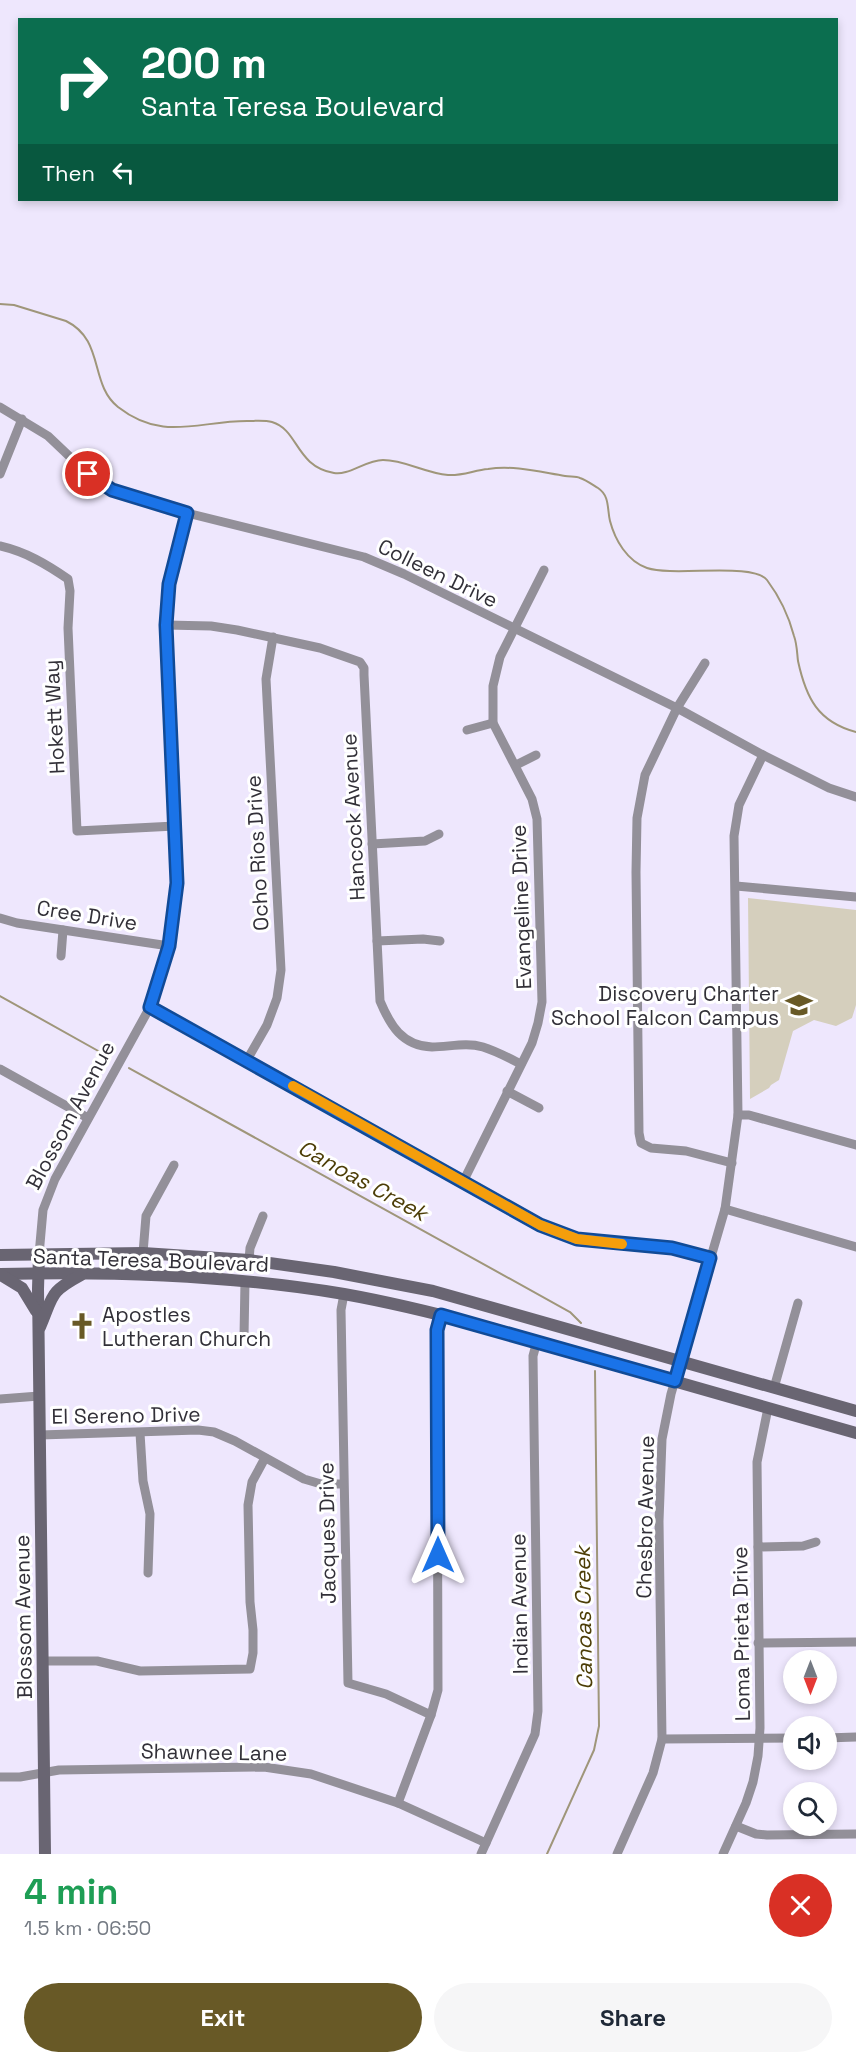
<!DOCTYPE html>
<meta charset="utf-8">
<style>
:root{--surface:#fff;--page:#f6f6f7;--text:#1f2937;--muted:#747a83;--accent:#685926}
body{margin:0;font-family:"Space Grotesk",sans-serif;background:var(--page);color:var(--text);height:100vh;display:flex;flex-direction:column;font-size:22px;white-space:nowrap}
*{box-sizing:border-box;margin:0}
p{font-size:20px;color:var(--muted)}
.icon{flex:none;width:33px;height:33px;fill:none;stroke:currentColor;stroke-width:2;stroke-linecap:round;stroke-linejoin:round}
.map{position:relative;height:1854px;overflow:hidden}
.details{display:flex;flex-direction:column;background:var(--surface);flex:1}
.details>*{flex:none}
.guide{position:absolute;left:18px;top:18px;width:820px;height:183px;border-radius:0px;box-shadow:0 3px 9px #0003;background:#0b6e4f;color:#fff;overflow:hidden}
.needle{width:39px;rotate:180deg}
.controls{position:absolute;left:783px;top:1650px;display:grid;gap:12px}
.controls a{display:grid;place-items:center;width:54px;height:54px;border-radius:50%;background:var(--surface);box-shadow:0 3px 9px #0003;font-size:30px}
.pin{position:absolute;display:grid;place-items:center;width:51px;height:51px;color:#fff;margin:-26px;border:3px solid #fff;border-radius:50%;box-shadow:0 2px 6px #0007}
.me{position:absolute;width:66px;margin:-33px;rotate:0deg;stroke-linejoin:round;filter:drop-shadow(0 0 4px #0008)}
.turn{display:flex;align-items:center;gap:21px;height:126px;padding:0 24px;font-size:27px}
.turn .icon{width:78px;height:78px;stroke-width:2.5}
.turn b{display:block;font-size:42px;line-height:51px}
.then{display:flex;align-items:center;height:57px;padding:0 24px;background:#0003;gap:12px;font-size:22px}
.round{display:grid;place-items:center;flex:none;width:63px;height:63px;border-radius:32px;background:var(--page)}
.head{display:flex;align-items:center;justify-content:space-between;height:102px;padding:0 24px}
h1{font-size:36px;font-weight:600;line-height:45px;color:#1e9e55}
.button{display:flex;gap:12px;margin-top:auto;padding:12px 24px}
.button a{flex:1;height:69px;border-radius:36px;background:var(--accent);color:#fff;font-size:24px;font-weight:600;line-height:69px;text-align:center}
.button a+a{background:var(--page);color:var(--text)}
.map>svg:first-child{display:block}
.green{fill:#d5cfbd}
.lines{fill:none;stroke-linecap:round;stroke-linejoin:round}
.stream{stroke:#9f967a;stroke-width:2}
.street{stroke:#939099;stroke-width:9}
.secondary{stroke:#696572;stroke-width:12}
.route-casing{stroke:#114b97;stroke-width:15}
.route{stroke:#1a73e8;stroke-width:10}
.slow{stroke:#f59e0b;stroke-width:10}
.labels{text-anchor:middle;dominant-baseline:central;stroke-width:6;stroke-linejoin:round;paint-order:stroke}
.street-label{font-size:21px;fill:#323038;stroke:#fff}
.poi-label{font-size:21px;fill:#323038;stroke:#fff;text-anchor:end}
.water-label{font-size:22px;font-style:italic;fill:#4d3e07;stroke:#fff}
</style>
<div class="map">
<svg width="856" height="1854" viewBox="0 0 856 1854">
<rect width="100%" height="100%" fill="#eee7fd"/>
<polygon class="green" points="748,898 856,910 856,1005 852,1018 836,1026 814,1020 793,1031 779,1080 771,1085 769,1088 750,1099"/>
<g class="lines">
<g class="stream">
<path d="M 0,304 L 14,305 L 66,321 C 105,340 89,384 118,407 C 163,442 197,421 247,421 C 255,421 265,420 272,422 C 299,430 295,466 334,473 C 348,476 366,460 383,460 C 405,460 425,473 448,475 C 462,476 475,470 488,469 C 514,465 540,472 565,476 C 570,477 576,476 580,478 C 586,480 593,485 598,488 C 610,496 607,509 610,521 C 615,540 627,561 647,568 C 674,577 753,562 767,580 C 779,596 789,617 794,636 C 797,644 797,653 798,661 C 806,698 818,722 856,732"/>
<polyline points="0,996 109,1057"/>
<polyline points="129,1068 570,1312 581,1323"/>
<polyline points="547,1854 594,1750 599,1726 595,1371"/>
</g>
<g class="street">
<polyline points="0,407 48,436 88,474 112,490 187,513 364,557 404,574 677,708 763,755 829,788 856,797"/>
<polyline points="0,474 22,419"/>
<path d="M 0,546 C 26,552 46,564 68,579 L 70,591 L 68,628 L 77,831 L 175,826"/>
<path d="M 166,625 L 211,626 L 237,630 L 320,648 L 360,662 L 364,668 L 364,675 L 380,1001 C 390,1025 402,1046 432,1047 C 449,1047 466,1042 483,1047 C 496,1051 509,1058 521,1064"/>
<polyline points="705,663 677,708 645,775 637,818 636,872 639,1133 641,1143 651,1148 686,1151 732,1163"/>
<polyline points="467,730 493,723"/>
<polyline points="516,765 536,755"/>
<polyline points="372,844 425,841 439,834"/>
<polyline points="736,886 856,897"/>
<polyline points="0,918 17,923 169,946"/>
<polyline points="377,941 423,939 440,941"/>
<polyline points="61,956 63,930"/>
<polyline points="150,1007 540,1225 577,1238 672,1247 710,1258"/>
<polyline points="247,1060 267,1025 277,998 281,970 266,679 273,637"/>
<polyline points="0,1069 88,1118"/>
<polyline points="507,1091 539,1108"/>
<polyline points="738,1115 749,1115 856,1145"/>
<polyline points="463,1182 532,1043 538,1023 542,1002 537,819 532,799 493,723 493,686 500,657 544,570"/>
<polyline points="725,1209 856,1247"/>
<polyline points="143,1253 146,1216 174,1165"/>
<polyline points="39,1255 43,1210 55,1179 150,1007 170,938 177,883 166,625 169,584 187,513"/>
<polyline points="249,1260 250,1248 263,1216"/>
<polyline points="344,1294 341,1310 348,1683 386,1694 431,1715"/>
<polyline points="244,1337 245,1281"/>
<polyline points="774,1388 798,1303"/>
<polyline points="0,1399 39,1396"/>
<polyline points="140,1433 143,1481 150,1514 148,1573"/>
<polyline points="40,1435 198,1430 214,1432 235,1441 304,1479 321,1484 343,1484"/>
<polyline points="758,1547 803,1546 816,1542"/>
<polyline points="758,1643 856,1642"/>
<polyline points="43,1661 97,1661 140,1671 250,1669 253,1653 253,1630 250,1602 248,1505 252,1482 265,1458"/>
<polyline points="826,1738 856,1737"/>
<polyline points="662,1739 794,1738"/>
<polyline points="0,1777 20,1777 59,1770 264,1767 311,1774 398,1803 486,1843"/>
<polyline points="398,1803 431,1715 438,1690 437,1330 441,1315"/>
<polyline points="736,1826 756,1834 767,1835 856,1834"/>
<polyline points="481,1854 535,1734 538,1711 533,1356 537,1341"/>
<polyline points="617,1854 653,1773 662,1739 659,1521 662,1439 671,1394 725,1209 738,1115 734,836 739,805 763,755"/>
<polyline points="723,1854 746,1803 753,1782 758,1756 760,1728 757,1462 768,1408"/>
</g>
<g class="secondary">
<polyline points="0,1255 143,1253 249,1260 334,1272 433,1291 856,1411"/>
<polyline points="39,1255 38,1289 45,1854"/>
<path d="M 0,1274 C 115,1271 230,1275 344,1294 C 433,1310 520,1336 607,1362 C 690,1385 773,1409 856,1433"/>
<polyline points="1,1275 22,1288 36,1311"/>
<path d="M 40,1327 C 54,1295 48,1293 81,1275"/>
</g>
</g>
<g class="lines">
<defs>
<polyline id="route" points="88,474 112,490 187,513 169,584 166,625 177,883 169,946 150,1007 540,1225 577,1239 672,1248 710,1258 675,1381 441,1315 437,1330 438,1555"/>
</defs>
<use href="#route" class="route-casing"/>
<use href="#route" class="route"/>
<polyline class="slow" points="293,1086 540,1225 577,1239 622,1244"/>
</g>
<defs>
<symbol id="school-bare" viewBox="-9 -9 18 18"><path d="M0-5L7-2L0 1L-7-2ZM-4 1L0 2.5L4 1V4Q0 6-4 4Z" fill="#685926" stroke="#fff" stroke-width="2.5" paint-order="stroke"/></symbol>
<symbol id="church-bare" viewBox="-9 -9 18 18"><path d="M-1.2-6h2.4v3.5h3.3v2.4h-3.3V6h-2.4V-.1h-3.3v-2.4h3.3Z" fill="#685926" stroke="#fff" stroke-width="2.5" paint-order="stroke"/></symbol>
</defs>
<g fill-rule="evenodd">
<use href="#school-bare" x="780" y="986" width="38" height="38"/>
<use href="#church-bare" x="63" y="1307" width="38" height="38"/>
</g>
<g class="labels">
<g class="street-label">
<text transform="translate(438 573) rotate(26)">Colleen Drive</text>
<text transform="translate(54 717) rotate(-93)">Hokett Way</text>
<text transform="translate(353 817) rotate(-93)">Hancock Avenue</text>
<text transform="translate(257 853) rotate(-93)">Ocho Rios Drive</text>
<text transform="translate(521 907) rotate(-92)">Evangeline Drive</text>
<text transform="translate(87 915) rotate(9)">Cree Drive</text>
<text transform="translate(70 1115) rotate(-62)">Blossom Avenue</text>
<text transform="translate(151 1260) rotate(2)">Santa Teresa Boulevard</text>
<text transform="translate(126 1415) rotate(-1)">El Sereno Drive</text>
<text transform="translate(645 1517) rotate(-89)">Chesbro Avenue</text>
<text transform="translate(327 1533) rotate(-91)">Jacques Drive</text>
<text transform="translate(519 1604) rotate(-91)">Indian Avenue</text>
<text transform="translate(23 1617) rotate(-91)">Blossom Avenue</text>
<text transform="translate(741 1634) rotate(-91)">Loma Prieta Drive</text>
<text transform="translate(214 1752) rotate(1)">Shawnee Lane</text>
</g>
<g class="poi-label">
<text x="779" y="993">Discovery Charter<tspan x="779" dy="24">School Falcon Campus</tspan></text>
<text x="102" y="1314" text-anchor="start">Apostles<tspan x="102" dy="24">Lutheran Church</tspan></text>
</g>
<g class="water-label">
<text transform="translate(363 1180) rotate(29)">Canoas Creek</text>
<text transform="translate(583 1618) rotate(-91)">Canoas Creek</text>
</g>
</g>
</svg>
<div class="controls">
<a><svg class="needle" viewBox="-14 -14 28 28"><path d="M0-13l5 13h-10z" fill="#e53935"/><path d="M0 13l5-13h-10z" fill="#747a83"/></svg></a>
<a><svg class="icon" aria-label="sound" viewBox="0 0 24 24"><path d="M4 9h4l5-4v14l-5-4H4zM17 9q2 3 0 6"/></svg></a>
<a><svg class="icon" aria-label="search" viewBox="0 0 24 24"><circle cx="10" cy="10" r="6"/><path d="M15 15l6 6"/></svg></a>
</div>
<div class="pin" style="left:88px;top:474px;background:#d93025"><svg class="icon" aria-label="arrive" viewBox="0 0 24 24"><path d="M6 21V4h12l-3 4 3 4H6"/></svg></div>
<svg class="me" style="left:438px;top:1555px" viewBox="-20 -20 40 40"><path d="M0-17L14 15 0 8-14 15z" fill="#1a73e8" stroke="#fff" stroke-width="4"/></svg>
<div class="guide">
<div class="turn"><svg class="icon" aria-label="right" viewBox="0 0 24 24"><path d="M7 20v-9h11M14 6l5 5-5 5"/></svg><div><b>200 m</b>Santa Teresa Boulevard</div></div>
<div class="then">Then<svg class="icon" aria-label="left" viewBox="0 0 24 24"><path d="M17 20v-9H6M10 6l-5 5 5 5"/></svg></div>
</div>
</div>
<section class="details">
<div class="head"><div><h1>4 min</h1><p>1.5 km · 06:50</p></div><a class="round" style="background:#d93025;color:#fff"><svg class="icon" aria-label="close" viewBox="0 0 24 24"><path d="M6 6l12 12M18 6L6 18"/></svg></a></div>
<div class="button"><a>Exit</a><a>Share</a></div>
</section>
